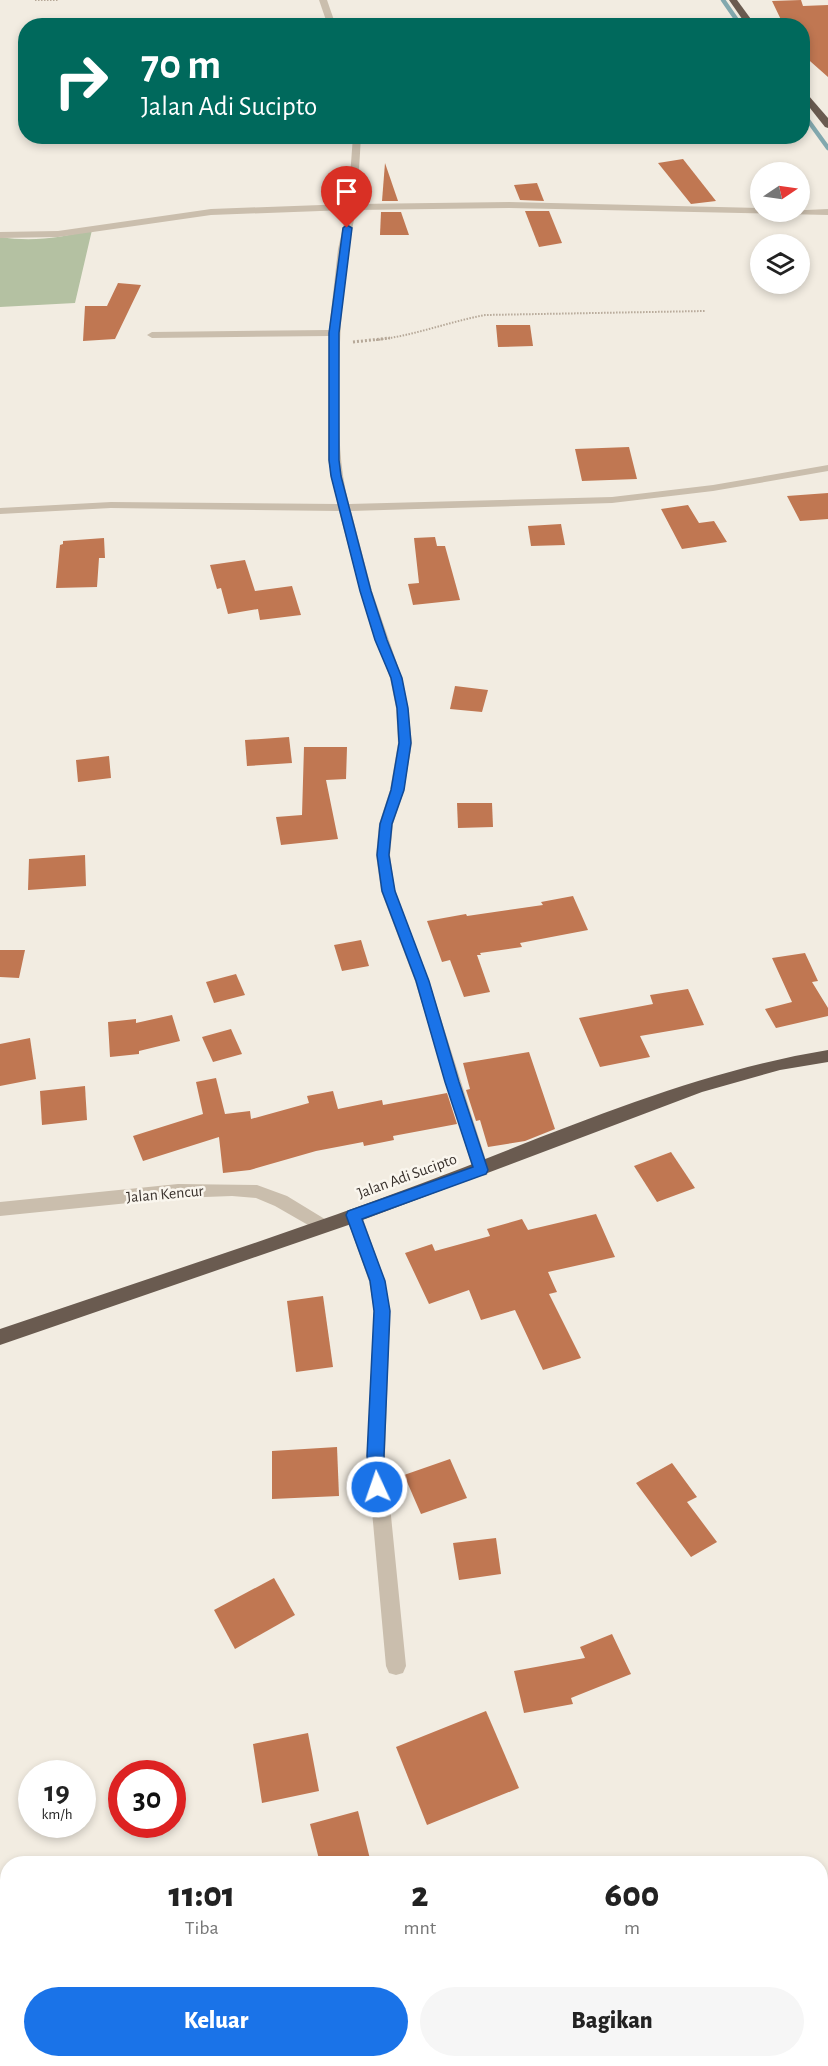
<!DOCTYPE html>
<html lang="id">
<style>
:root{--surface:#fff;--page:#f6f6f6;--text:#222;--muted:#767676;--accent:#1a73e8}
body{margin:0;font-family:"Alegreya Sans",sans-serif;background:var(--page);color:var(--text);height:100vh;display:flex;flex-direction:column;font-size:22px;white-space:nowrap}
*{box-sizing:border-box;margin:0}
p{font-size:20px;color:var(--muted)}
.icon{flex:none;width:33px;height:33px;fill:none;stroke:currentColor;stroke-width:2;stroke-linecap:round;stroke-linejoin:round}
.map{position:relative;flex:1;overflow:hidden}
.details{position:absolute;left:0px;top:1856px;width:828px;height:212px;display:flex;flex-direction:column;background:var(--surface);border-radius:24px 24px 0 0;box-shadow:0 3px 9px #0003}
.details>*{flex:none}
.hud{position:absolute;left:18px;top:18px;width:792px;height:126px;border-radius:24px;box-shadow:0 3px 9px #0003;background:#00695c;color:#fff;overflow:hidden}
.needle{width:39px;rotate:77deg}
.tools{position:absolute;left:750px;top:162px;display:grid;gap:12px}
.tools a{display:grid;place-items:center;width:60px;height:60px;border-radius:50%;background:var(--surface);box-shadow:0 3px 9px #0003;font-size:30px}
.speed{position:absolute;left:18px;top:1760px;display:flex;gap:12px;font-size:30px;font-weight:700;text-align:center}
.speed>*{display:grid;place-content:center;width:78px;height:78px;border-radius:50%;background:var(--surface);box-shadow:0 3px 9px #0003;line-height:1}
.speed small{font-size:15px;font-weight:400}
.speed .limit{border:9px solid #d22;background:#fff;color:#111}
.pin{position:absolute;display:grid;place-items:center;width:51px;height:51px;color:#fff;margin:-62px -26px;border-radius:50% 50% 50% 0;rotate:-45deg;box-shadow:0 0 6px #0007}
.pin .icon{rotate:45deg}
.me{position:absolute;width:66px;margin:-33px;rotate:357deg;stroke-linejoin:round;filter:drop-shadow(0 0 4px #0008)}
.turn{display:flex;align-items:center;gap:21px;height:126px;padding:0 24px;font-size:27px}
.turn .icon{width:78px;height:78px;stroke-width:2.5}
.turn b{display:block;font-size:42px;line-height:51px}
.eta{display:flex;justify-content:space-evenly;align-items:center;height:102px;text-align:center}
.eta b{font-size:36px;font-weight:800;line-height:42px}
.primary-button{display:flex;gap:12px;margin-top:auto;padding:12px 24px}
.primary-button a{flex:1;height:69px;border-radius:36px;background:var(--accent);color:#fff;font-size:24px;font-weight:800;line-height:69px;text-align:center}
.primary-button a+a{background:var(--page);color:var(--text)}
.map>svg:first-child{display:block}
.green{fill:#b4c1a2}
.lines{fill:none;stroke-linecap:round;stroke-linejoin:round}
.stream{stroke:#82a8ae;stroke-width:4.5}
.building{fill:#c07752}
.path-far1{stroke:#b6a898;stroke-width:2;stroke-dasharray:1.5 1.5;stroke-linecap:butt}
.path{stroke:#b6a898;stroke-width:3;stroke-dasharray:2 2;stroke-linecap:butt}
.minor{fill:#cabead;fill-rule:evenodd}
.trunk{fill:#6a5b50;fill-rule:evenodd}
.route{fill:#1a73e8;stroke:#114b97;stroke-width:1.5}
.labels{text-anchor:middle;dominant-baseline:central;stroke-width:5;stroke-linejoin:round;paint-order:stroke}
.street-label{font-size:16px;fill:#39312c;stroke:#faf6ee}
</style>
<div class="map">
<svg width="828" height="2066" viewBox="0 0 828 2066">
<rect width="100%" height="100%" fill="#f2ece1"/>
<path class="green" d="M 92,230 L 75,303 L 0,307 L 0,237 C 32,242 60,238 92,230 Z"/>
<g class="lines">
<g class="stream">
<polyline points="723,0 741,26"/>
<polyline points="802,112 828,148"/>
</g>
</g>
<g class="building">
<polygon points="801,0 803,6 828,5 828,77 802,54 802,26 784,26 772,1"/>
<polygon points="683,159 716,201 691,204 658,163"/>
<polygon points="385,163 398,201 382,201"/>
<polygon points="537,183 544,201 520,200 514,185"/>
<polygon points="525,211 549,211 562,243 539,247"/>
<polygon points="381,212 401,212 409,235 380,235"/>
<polygon points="118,283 141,285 115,339 83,341 85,306 107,306"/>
<polygon points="496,325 530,325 533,346 498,347"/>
<polygon points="629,447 637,479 582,481 575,449"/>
<polygon points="828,493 828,519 800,521 787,496"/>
<polygon points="688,505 699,523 714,521 727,542 682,549 661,509"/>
<polygon points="561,524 565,545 531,546 528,526"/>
<polygon points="435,537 437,546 445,546 460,600 413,605 408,584 419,583 414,538"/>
<polygon points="104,538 105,558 99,558 97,587 56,588 60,545 63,544 63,541"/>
<polygon points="245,560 255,591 292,586 301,615 260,620 258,609 228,614 221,588 217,589 210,565"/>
<polygon points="455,686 488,690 482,712 450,709"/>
<polygon points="289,737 292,763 247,766 245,740"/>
<polygon points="304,747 347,747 346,779 326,780 338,839 281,845 276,817 302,815"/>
<polygon points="109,756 111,778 78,782 76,760"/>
<polygon points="457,803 492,803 493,827 458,828"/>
<polygon points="85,855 86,886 28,890 29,859"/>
<polygon points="573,896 588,930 520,943 522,947 480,953 481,955 477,955 490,992 464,997 450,960 442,962 427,921 466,914 467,916 543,905 541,902"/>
<polygon points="361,940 369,966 342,971 334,945"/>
<polygon points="0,950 25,950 19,978 0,977"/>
<polygon points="805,953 818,981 812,982 828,1008 828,1016 776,1028 765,1009 792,1002 772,958"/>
<polygon points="236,974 245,995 214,1003 206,982"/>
<polygon points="688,989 704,1025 640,1036 650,1057 600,1067 579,1018 653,1004 650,995"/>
<polygon points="172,1015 180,1041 139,1051 139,1054 110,1057 108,1022 136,1019 136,1023"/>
<polygon points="231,1029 242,1054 213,1062 202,1037"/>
<polygon points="30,1038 36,1079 0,1086 0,1044"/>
<polygon points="529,1052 555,1129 525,1141 488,1147 480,1120 476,1121 466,1090 470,1089 463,1063"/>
<polygon points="216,1078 225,1114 250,1111 251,1119 309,1103 307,1096 333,1091 338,1109 382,1100 383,1105 447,1093 457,1124 393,1136 394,1140 364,1146 363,1142 316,1151 250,1170 223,1173 219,1137 143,1161 133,1136 203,1114 196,1082"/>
<polygon points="85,1086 87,1120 42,1125 40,1091"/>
<polygon points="671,1152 695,1188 657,1202 634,1166"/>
<polygon points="596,1214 615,1257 548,1272 557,1292 549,1294 581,1358 543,1370 515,1310 481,1320 469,1290 429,1304 405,1253 432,1244 435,1251 490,1236 487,1229 522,1219 528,1230"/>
<polygon points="323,1296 333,1367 296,1372 287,1301"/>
<polygon points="337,1447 339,1496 272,1499 272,1451"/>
<polygon points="450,1459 467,1498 421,1514 404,1475"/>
<polygon points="672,1463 697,1497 687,1502 717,1542 691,1557 636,1483"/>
<polygon points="496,1538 501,1574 459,1580 453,1543"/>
<polygon points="274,1578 295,1615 235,1649 214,1610"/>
<polygon points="612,1634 631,1674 571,1698 573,1704 524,1713 514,1671 585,1658 580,1647"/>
<polygon points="486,1711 519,1788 427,1825 396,1747"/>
<polygon points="308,1733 319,1791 262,1803 253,1744"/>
<polygon points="358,1811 371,1863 320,1863 310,1824"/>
</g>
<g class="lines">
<g class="path-far1">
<polyline points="35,0 58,0"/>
<path d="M 376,340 C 413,336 448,322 485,315 L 705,311"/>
</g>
<polyline class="path" points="353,342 390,338"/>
<g class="minor">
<polygon points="319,0 327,0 336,26 328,26"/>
<path d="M 353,136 L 361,136 L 357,204 L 509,202 L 760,208 L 760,212 L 828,209 L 828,215 L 509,208 L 356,210 C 343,271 339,332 339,394 C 339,432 339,467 349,504 L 612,497 L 713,485 L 828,465 L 828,471 L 713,491 L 612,503 L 351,511 L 372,591 L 402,678 L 408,708 L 412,743 L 404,790 L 393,824 L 390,855 L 395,891 L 429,981 L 489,1170 L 487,1175 L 481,1176 L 475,1175 L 473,1170 L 415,981 L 381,891 L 376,855 L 379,824 L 390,790 L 398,743 L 396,708 L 390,678 L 360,591 L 339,511 L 111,508 L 0,514 L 0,508 L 111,502 L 338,504 L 328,460 L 329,336 L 152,338 L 147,335 L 152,332 L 329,330 L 338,249 L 347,210 L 211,215 L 58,237 L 0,238 L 0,232 L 58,231 L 211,209 L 348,204 Z"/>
<polygon points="178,1184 257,1185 287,1196 328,1221 330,1226 328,1231 322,1233 275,1206 256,1198 232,1196 178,1198 0,1216 0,1202"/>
<polygon points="354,1209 360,1211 362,1216 385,1281 390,1311 385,1456 406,1666 403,1673 396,1675 389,1673 386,1666 367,1456 374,1311 369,1281 346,1216 348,1211"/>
</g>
<g class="trunk">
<polygon points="729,0 737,0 756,26 747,26"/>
<polygon points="802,88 828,118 828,128 825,127 802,98"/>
<path d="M 828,1050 L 828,1062 L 780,1070 L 702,1092 L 360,1221 L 0,1345 L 0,1329 C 140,1281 281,1236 420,1184 C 553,1134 687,1073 828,1050 Z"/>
</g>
</g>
<polygon class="route" points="347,225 352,228 339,333 339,460 341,476 371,591 387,640 402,678 408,708 411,743 404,790 392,824 389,855 395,891 429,981 459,1082 488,1170 486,1174 362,1219 385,1281 390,1311 384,1456 386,1487 383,1492 377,1494 372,1492 367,1456 374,1311 370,1281 346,1215 348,1211 473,1167 445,1082 416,981 382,891 377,855 380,824 391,790 399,743 397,708 391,678 375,640 360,591 331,476 329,460 329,333 343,228"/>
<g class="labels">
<g class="street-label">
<text transform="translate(407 1176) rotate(-20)">Jalan Adi Sucipto</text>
<text transform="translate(165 1194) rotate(-5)">Jalan Kencur</text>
</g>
</g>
</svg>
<div class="tools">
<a><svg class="needle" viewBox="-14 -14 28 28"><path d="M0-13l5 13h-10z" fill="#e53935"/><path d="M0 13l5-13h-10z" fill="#767676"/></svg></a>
<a><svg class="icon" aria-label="layers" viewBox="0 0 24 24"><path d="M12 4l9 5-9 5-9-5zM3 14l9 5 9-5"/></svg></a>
</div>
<div class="speed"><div>19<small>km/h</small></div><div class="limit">30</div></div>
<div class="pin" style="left:347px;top:228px;background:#d93025"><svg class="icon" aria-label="arrive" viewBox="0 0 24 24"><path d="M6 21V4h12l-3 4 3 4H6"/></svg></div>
<svg class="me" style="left:377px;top:1487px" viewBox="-20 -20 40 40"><circle r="17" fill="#1a73e8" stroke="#fff" stroke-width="3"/><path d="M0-11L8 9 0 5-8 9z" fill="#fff"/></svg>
<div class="hud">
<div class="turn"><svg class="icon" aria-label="right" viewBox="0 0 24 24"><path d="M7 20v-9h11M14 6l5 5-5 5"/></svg><div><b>70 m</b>Jalan Adi Sucipto</div></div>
</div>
<section class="details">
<div class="eta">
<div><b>11:01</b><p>Tiba</p></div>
<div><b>2</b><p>mnt</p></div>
<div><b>600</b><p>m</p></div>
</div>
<div class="primary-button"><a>Keluar</a><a>Bagikan</a></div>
</section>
</div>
